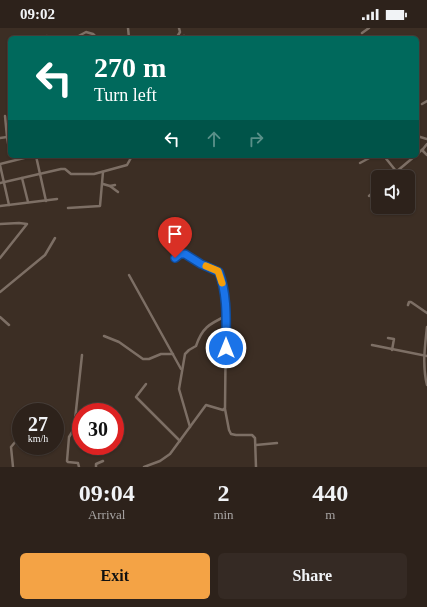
<!DOCTYPE html>
<style>
:root{--surface:#2d221b;--page:#352a24;--text:#f1f3f6;--muted:#a7a4a3;--line:#483f3a;--accent:#f4a345}
body{margin:0;font-family:Georgia,serif;background:var(--page);color:var(--text);height:100vh;display:flex;flex-direction:column;font-size:15px;white-space:nowrap}
*{box-sizing:border-box;margin:0}
p{font-size:13px;color:var(--muted)}
.icon{flex:none;width:22px;height:22px;fill:none;stroke:currentColor;stroke-width:2;stroke-linecap:round;stroke-linejoin:round}
.map{position:relative;height:439px;overflow:hidden}
.side{display:flex;flex-direction:column;background:var(--surface);flex:1}
.side>*{flex:none}
.hud{position:absolute;left:8px;top:8px;width:411px;height:122px;border-radius:6px;box-shadow:0 1px 3px #0004,0 0 0 1px var(--line);background:#00695c;color:#fff;overflow:hidden}
.controls{position:absolute;left:371px;top:142px;display:grid;gap:8px}
.controls a{display:grid;place-items:center;width:44px;height:44px;border-radius:6px;background:var(--surface);box-shadow:0 1px 3px #0004,0 0 0 1px var(--line);font-size:20px}
.speed{position:absolute;left:12px;top:375px;display:flex;gap:8px;font-size:20px;font-weight:700;text-align:center}
.speed>*{display:grid;place-content:center;width:52px;height:52px;border-radius:50%;background:var(--surface);box-shadow:0 1px 3px #0004,0 0 0 1px var(--line);line-height:1}
.speed small{font-size:10px;font-weight:400}
.speed .limit{border:6px solid #d22;background:#fff;color:#111}
.pin{position:absolute;display:grid;place-items:center;width:34px;height:34px;color:#fff;margin:-41px -17px;border-radius:50% 50% 50% 0;rotate:-45deg;box-shadow:0 0 4px #0007}
.pin .icon{rotate:45deg}
.me{position:absolute;width:44px;margin:-22px;rotate:0deg;stroke-linejoin:round;filter:drop-shadow(0 0 3px #0008)}
.turn{display:flex;align-items:center;gap:14px;height:84px;padding:0 20px;font-size:18px}
.turn .icon{width:52px;height:52px;stroke-width:2.5}
.turn b{display:block;font-size:28px;line-height:34px}
.lanes{display:flex;align-items:center;height:38px;padding:0 20px;background:#0003;justify-content:center;gap:20px;direction:ltr}
.lanes .off{opacity:.35}
.eta{display:flex;justify-content:space-evenly;align-items:center;height:68px;text-align:center}
.eta b{font-size:24px;font-weight:700;line-height:28px}
.button{display:flex;gap:8px;margin-top:auto;padding:8px 20px}
.button a{flex:1;height:46px;border-radius:6px;background:var(--accent);color:#111;font-size:16px;font-weight:700;line-height:46px;text-align:center}
.button a+a{background:var(--page);color:var(--text)}
.status{display:flex;justify-content:space-between;align-items:center;height:28px;padding:0 20px;background:var(--surface);direction:ltr}
.status svg{height:11px;fill:currentColor}
.map>svg:first-child{display:block}
.lines{fill:none;stroke-linecap:round;stroke-linejoin:round}
.minor{stroke:#7d6f65;stroke-width:2.5}
.route-casing{stroke:#114b97;stroke-width:10}
.route{stroke:#1a73e8;stroke-width:7}
.slow{stroke:#f59e0b;stroke-width:7}
</style>
<div class="status"><b>09:02</b><svg viewBox="0 0 49 12"><path d="M0 12V9h3v3zM5 12V6h3v6zM10 12V3h3v9zM15 12V0h3v12zM26 1h20v11H26zM47 4h2v5h-2z"/></svg></div>
<div class="map">
<svg width="427" height="439" viewBox="0 0 427 439">
<rect width="100%" height="100%" fill="#3c2e24"/>
<g class="lines">
<g class="minor">
<polyline points="128,0 129,10"/>
<polyline points="362,5 369,0"/>
<polyline points="177,9 180,4 179,0"/>
<polyline points="46,10 47,8"/>
<polyline points="75,10 86,4 93,6 97,10"/>
<polyline points="176,10 184,8 190,10"/>
<polyline points="422,76 427,73"/>
<polyline points="10,108 7,109 10,127"/>
<polyline points="417,108 427,111"/>
<polyline points="0,110 7,109 5,88"/>
<polyline points="427,116 423,121 423,123 427,127"/>
<polyline points="417,126 423,121"/>
<polyline points="36,128 46,173"/>
<polyline points="384,128 396,143"/>
<polyline points="360,135 373,128"/>
<polyline points="0,136 32,128"/>
<polyline points="0,137 9,177"/>
<polyline points="390,149 415,128"/>
<polyline points="22,150 28,174"/>
<polyline points="0,155 61,141 65,141 71,146 94,146 127,137 132,128"/>
<polyline points="103,156 110,158 115,157"/>
<polyline points="110,158 118,164"/>
<polyline points="369,168 378,160"/>
<polyline points="0,178 57,171"/>
<polyline points="68,180 100,178 103,144"/>
<polyline points="0,196 19,195 27,196 0,230"/>
<polyline points="129,247 181,341"/>
<polyline points="0,264 45,227 55,210"/>
<polyline points="408,277 409,274 411,274 427,285"/>
<polyline points="0,289 9,297"/>
<path d="M 427,299 C 425,318 422,337 427,357"/>
<polyline points="104,308 119,314 143,331 149,331 161,326 173,326"/>
<polyline points="388,310 394,311 392,322"/>
<polyline points="372,317 427,328"/>
<polyline points="146,356 136,369 180,413"/>
<polyline points="225,381 229,402 231,406 236,407 252,407 255,410 256,439"/>
<path d="M 190,399 L 179,361 L 185,326 L 189,322 L 196,318 C 202,300 209,296 226,288"/>
<polyline points="256,417 277,415"/>
<polyline points="13,439 11,419 21,407"/>
<polyline points="79,439 78,435 68,434 67,433 69,409 74,401 82,327"/>
<polyline points="96,439 96,436 103,433"/>
<polyline points="144,439 160,433 170,426 206,377 223,382 225,380 226,288 224,264 219,245 217,243 201,236 185,227 180,226 175,230"/>
</g>
</g>
<g class="lines">
<defs>
<path id="route" d="M 175,230 L 180,226 L 185,226 L 201,236 L 219,244 C 228,268 226,295 226,320"/>
</defs>
<use href="#route" class="route-casing"/>
<use href="#route" class="route"/>
<polyline class="slow" points="206,238 218,243 222,255"/>
</g>
</svg>
<div class="controls">
<a><svg class="icon" aria-label="sound" viewBox="0 0 24 24"><path d="M4 9h4l5-4v14l-5-4H4zM17 9q2 3 0 6"/></svg></a>
</div>
<div class="speed"><div>27<small>km/h</small></div><div class="limit">30</div></div>
<div class="pin" style="left:175px;top:230px;background:#d93025"><svg class="icon" aria-label="arrive" viewBox="0 0 24 24"><path d="M6 21V4h12l-3 4 3 4H6"/></svg></div>
<svg class="me" style="left:226px;top:320px" viewBox="-20 -20 40 40"><circle r="17" fill="#1a73e8" stroke="#fff" stroke-width="3"/><path d="M0-11L8 9 0 5-8 9z" fill="#fff"/></svg>
<div class="hud">
<div class="turn"><svg class="icon" aria-label="left" viewBox="0 0 24 24"><path d="M17 20v-9H6M10 6l-5 5 5 5"/></svg><div><b>270 m</b>Turn left</div></div>
<div class="lanes"><svg class="icon" aria-label="left" viewBox="0 0 24 24"><path d="M17 20v-9H6M10 6l-5 5 5 5"/></svg><svg class="icon off" aria-label="ahead" viewBox="0 0 24 24"><path d="M12 20V5M6 11l6-6 6 6"/></svg><svg class="icon off" aria-label="right" viewBox="0 0 24 24"><path d="M7 20v-9h11M14 6l5 5-5 5"/></svg></div>
</div>
</div>
<section class="side">
<div class="eta">
<div><b>09:04</b><p>Arrival</p></div>
<div><b>2</b><p>min</p></div>
<div><b>440</b><p>m</p></div>
</div>
<div class="button"><a>Exit</a><a>Share</a></div>
</section>
